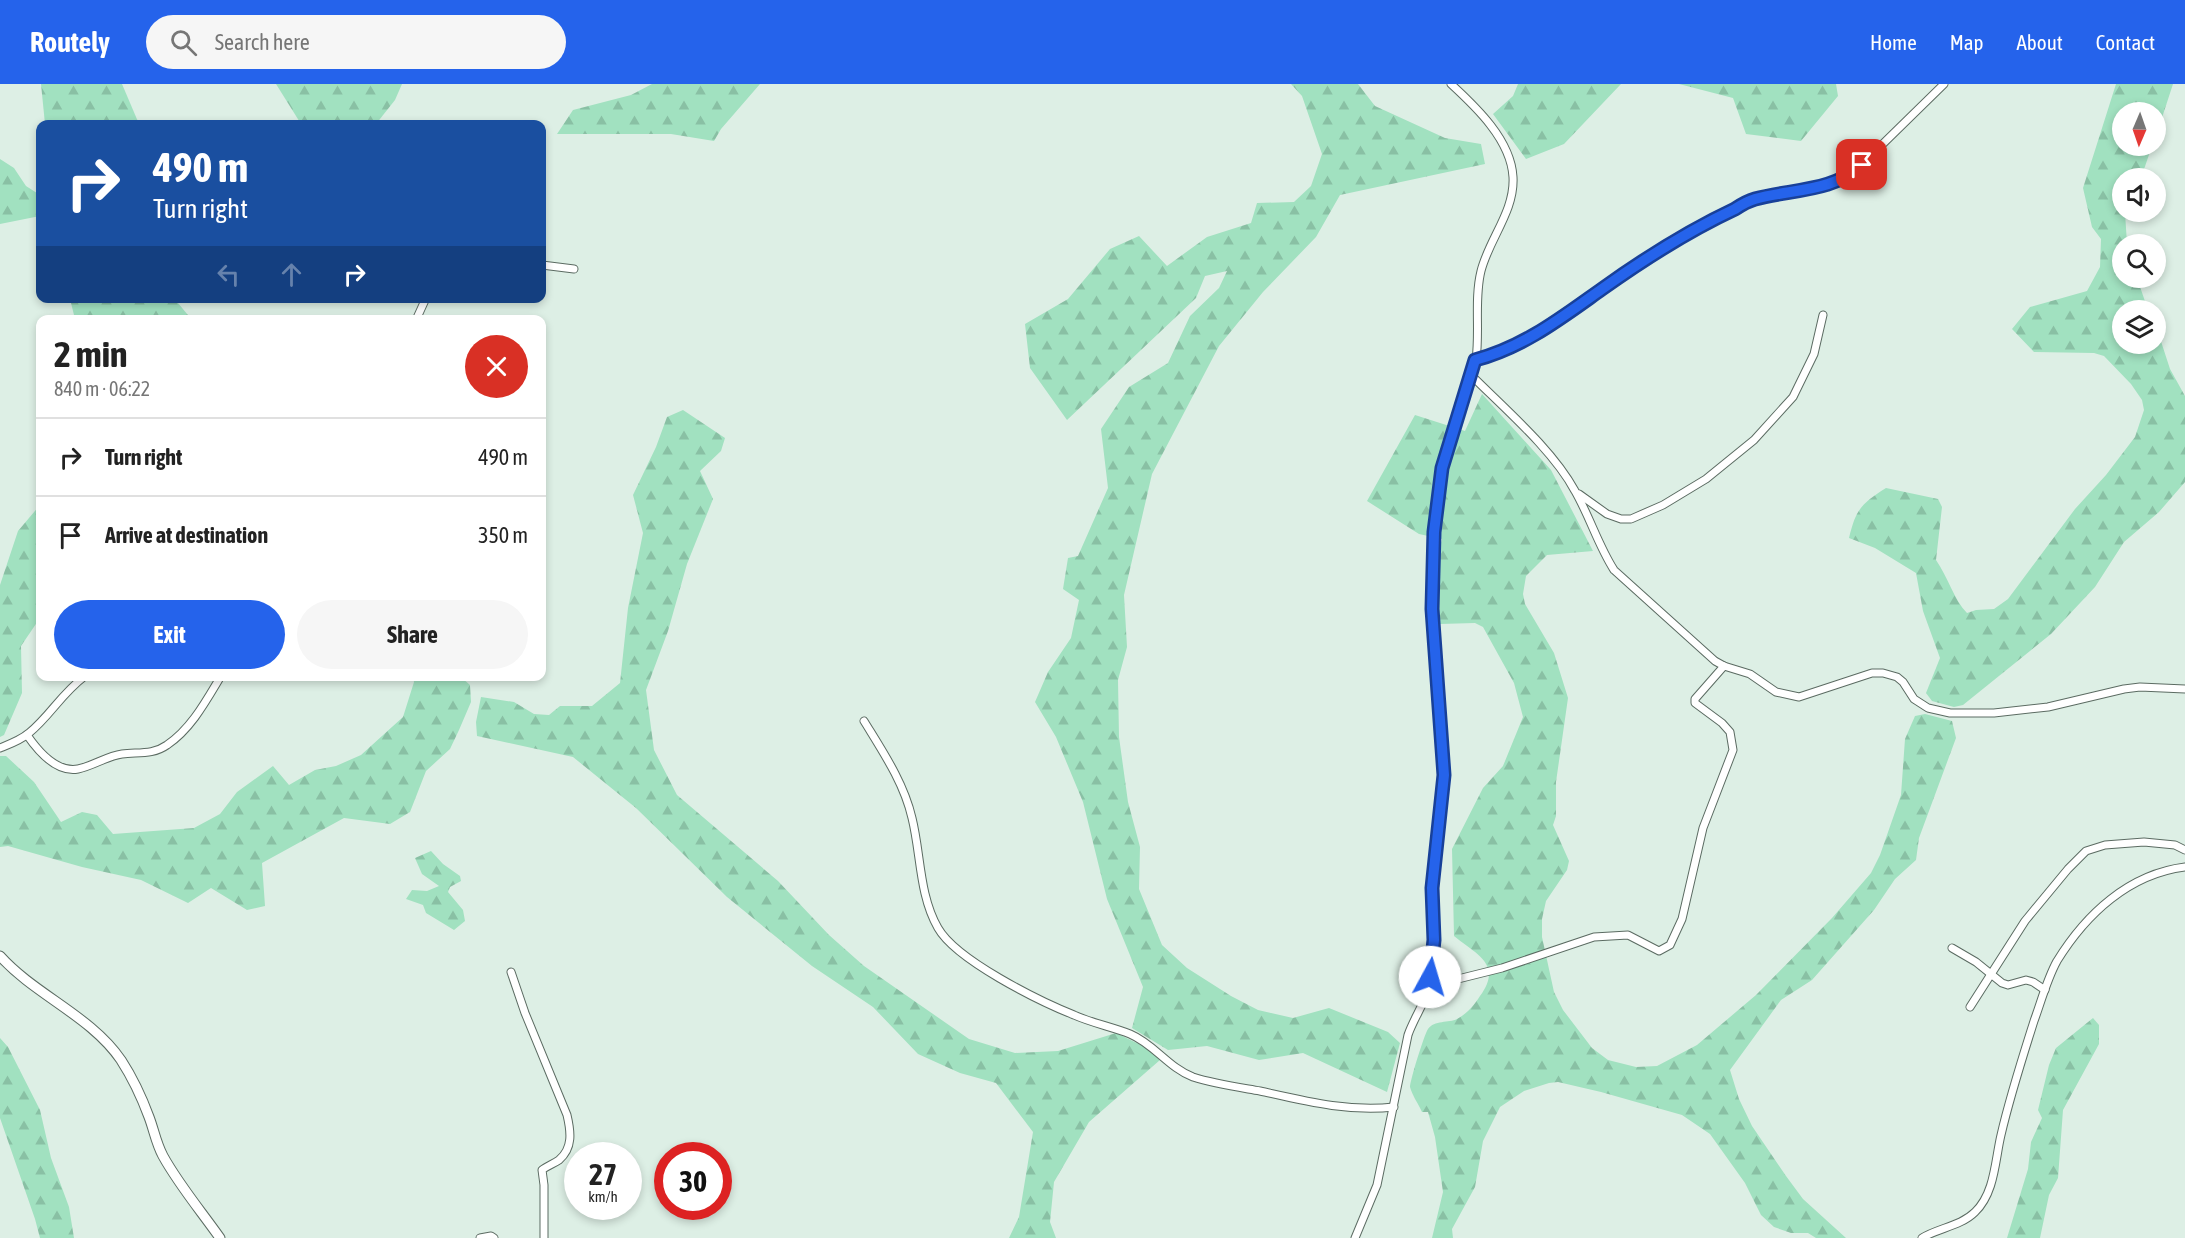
<!DOCTYPE html>
<meta charset="utf-8">
<style>
:root{--surface:#fff;--page:#f6f6f6;--text:#222;--muted:#767676;--line:#e0e0e0;--accent:#2563eb}
body{margin:0;font-family:"Asap Condensed",sans-serif;background:var(--page);color:var(--text);height:100vh;display:flex;flex-direction:column;font-size:22px;white-space:nowrap}
*{box-sizing:border-box;margin:0}
p{font-size:20px;color:var(--muted)}
.icon{flex:none;width:33px;height:33px;fill:none;stroke:currentColor;stroke-width:2;stroke-linecap:round;stroke-linejoin:round}
.map{position:relative;flex:1;overflow:hidden}
.sheet{position:absolute;left:36px;top:231px;width:510px;height:366px;display:flex;flex-direction:column;background:var(--surface);border-radius:12px;box-shadow:0 3px 9px #0003}
.sheet>*{flex:none}
.top-card{position:absolute;left:36px;top:36px;width:510px;height:183px;border-radius:12px;box-shadow:0 3px 9px #0003;background:#1a4fa0;color:#fff;overflow:hidden}
.needle{width:39px;rotate:182deg}
.buttons{position:absolute;left:2112px;top:18px;display:grid;gap:12px}
.buttons a{display:grid;place-items:center;width:54px;height:54px;border-radius:50%;background:var(--surface);box-shadow:0 3px 9px #0003;font-size:30px}
.speed{position:absolute;left:564px;top:1058px;display:flex;gap:12px;font-size:30px;font-weight:700;text-align:center}
.speed>*{display:grid;place-content:center;width:78px;height:78px;border-radius:50%;background:var(--surface);box-shadow:0 3px 9px #0003;line-height:1}
.speed small{font-size:15px;font-weight:400}
.speed .limit{border:9px solid #d22;background:#fff;color:#111}
.pin{position:absolute;display:grid;place-items:center;width:51px;height:51px;color:#fff;margin:-26px;border-radius:12px;box-shadow:0 3px 9px #0006}
.me{position:absolute;width:66px;margin:-33px;rotate:6deg;stroke-linejoin:round;filter:drop-shadow(0 0 4px #0008)}
.turn{display:flex;align-items:center;gap:21px;height:126px;padding:0 18px;font-size:27px}
.turn .icon{width:78px;height:78px;stroke-width:2.5}
.turn b{display:block;font-size:42px;line-height:51px}
.lanes{display:flex;align-items:center;height:57px;padding:0 18px;background:#0003;justify-content:center;gap:30px;direction:ltr}
.lanes .off{opacity:.35}
.round{display:grid;place-items:center;flex:none;width:63px;height:63px;border-radius:32px;background:var(--page)}
.summary{display:flex;align-items:center;justify-content:space-between;height:102px;padding:0 18px}
h1{font-size:36px;font-weight:700;line-height:45px}
.button{display:flex;gap:12px;margin-top:auto;padding:12px 18px}
.button a{flex:1;height:69px;border-radius:36px;background:var(--accent);color:#fff;font-size:24px;font-weight:700;line-height:69px;text-align:center}
.button a+a{background:var(--page);color:var(--text)}
ul{padding:0;list-style:none}
li{display:flex;align-items:center;gap:18px;height:78px;padding:0 18px;border-top:2px solid var(--line)}
li div{flex:1}
li b{display:block;font-size:22px}
li em{font-style:normal}
header{display:flex;align-items:center;gap:36px;box-sizing:border-box;height:84px;padding:0 30px;background:var(--accent);color:#fff}
header strong{font-size:28px}
nav{display:flex;gap:33px;margin-inline-start:auto;font-size:21px}
.search{width:420px;height:54px;background:var(--page);display:flex;align-items:center;gap:15px;box-sizing:border-box;padding:0 21px;border-radius:33px;color:var(--muted);font-size:22px}
.map>svg:first-child{display:block}
.forest{fill:url(#forest-firs)}
.lines{fill:none;stroke-linecap:round;stroke-linejoin:round}
.minor-casing{stroke:#5b6b62;stroke-width:9}
.tertiary-casing{stroke:#5b6b62;stroke-width:11}
.minor{stroke:#fff;stroke-width:7}
.tertiary{stroke:#fff;stroke-width:9}
.route-casing{stroke:#184099;stroke-width:15}
.route{stroke:#2563eb;stroke-width:10}
</style>
<header>
<strong>Routely</strong>
<div class="search"><svg class="icon" aria-label="search" viewBox="0 0 24 24"><circle cx="10" cy="10" r="6"/><path d="M15 15l6 6"/></svg>Search here</div>
<nav><a>Home</a><a>Map</a><a>About</a><a>Contact</a></nav>
</header>
<div class="map">
<svg width="2185" height="1154" viewBox="0 0 2185 1154">
<defs>
<pattern id="forest-firs" width="22" height="20" patternUnits="userSpaceOnUse" patternTransform="scale(1.5)"><rect width="22" height="20" fill="#a1e1c0"/><path d="M5 1l3.5 6h-7zM16 11l3.5 6h-7z" fill="#89c0a4"/></pattern>
</defs>
<rect width="100%" height="100%" fill="#ddefe5"/>
<g class="forest">
<polygon points="41,0 122,0 139,40 45,40"/>
<polygon points="276,0 402,0 395,16 376,40 301,40"/>
<polygon points="652,0 760,0 721,45 714,57 671,50 557,50 573,26 631,11"/>
<polygon points="1291,0 1358,0 1375,22 1445,54 1481,60 1485,80 1340,111 1316,153 1263,208 1219,262 1152,390 1124,511 1127,563 1118,596 1119,653 1128,718 1140,763 1139,805 1162,861 1187,884 1231,912 1258,926 1293,934 1329,924 1388,948 1400,959 1387,1008 1303,969 1259,976 1207,962 1168,966 1132,944 1143,903 1107,815 1083,718 1056,653 1035,618 1048,588 1071,554 1079,516 1063,505 1068,474 1078,472 1108,404 1101,345 1129,303 1168,279 1190,232 1219,204 1227,187 1205,192 1196,214 1067,336 1030,284 1025,240 1068,215 1110,165 1139,152 1167,182 1207,153 1251,139 1257,119 1294,118 1311,102 1322,70 1302,12"/>
<polygon points="1518,0 1621,0 1564,60 1526,75 1493,30 1513,12"/>
<polygon points="1679,0 1836,0 1838,12 1801,57 1746,50 1733,14"/>
<path d="M 2116,0 L 2173,0 L 2156,52 L 2156,28 L 2122,28 L 2122,62 L 2152,62 L 2141,94 L 2122,94 L 2122,128 L 2125,128 L 2127,160 L 2122,160 L 2122,194 L 2137,194 L 2148,226 L 2122,226 L 2122,260 L 2156,260 L 2156,242 L 2170,285 L 2185,312 L 2185,398 L 2159,428 L 2124,458 L 2095,503 L 2051,550 L 1963,621 L 1954,623 L 1932,617 L 1926,609 L 1940,574 L 1923,527 L 1916,489 L 1875,464 L 1849,454 C 1856,425 1861,420 1886,404 L 1938,415 L 1942,423 L 1936,476 C 1948,493 1954,516 1967,529 L 1976,526 L 1994,525 L 2008,515 L 2075,425 L 2106,391 L 2135,353 L 2144,326 L 2142,316 L 2131,300 L 2104,272 L 2094,269 L 2034,268 L 2012,245 L 2030,223 L 2087,207 L 2100,183 L 2101,155 L 2092,143 L 2083,104 Z"/>
<polygon points="0,75 14,84 26,102 40,111 40,132 0,140"/>
<polygon points="70,215 70,214 206,215 178,219 192,236 75,235"/>
<path d="M 1482,310 L 1551,386 L 1593,467 L 1547,471 L 1526,492 L 1523,510 L 1525,520 L 1554,569 L 1568,614 L 1556,698 L 1556,732 L 1553,741 L 1569,777 L 1567,786 L 1546,817 L 1542,835 L 1542,853 L 1554,908 L 1563,926 L 1592,964 L 1608,976 L 1636,983 L 1657,982 L 1697,961 L 1756,911 L 1832,834 L 1871,789 L 1880,771 L 1901,711 L 1905,655 L 1915,632 L 1925,630 L 1952,637 L 1956,654 L 1919,754 L 1916,776 L 1895,795 L 1874,826 L 1812,896 L 1781,916 L 1730,986 L 1739,1015 L 1752,1042 L 1786,1092 L 1803,1115 L 1846,1154 L 1816,1154 L 1808,1149 L 1791,1149 L 1774,1143 L 1761,1131 L 1745,1099 L 1710,1050 L 1682,1031 L 1601,1008 L 1558,998 L 1549,999 L 1524,1007 L 1500,1023 L 1483,1057 L 1475,1103 L 1452,1145 L 1453,1154 L 1432,1154 L 1443,1108 L 1435,1053 L 1428,1028 L 1422,1028 C 1419,1021 1412,1011 1410,1003 C 1410,997 1424,951 1428,945 C 1434,936 1449,939 1457,935 C 1468,929 1474,921 1480,912 C 1503,880 1477,871 1454,852 L 1452,765 L 1483,704 L 1503,682 L 1523,633 L 1514,599 L 1483,543 L 1475,539 L 1440,540 L 1432,490 L 1442,455 L 1419,450 L 1367,417 L 1415,331 L 1465,347 Z"/>
<polygon points="683,326 725,354 721,367 700,387 713,415 687,480 668,547 646,606 654,666 677,711 778,797 829,851 864,882 969,955 1015,969 1058,967 1116,949 1145,963 1160,976 1089,1038 1054,1098 1050,1138 1056,1154 1009,1154 1019,1133 1033,1048 996,999 960,989 918,970 873,923 812,882 727,813 636,724 573,673 477,652 476,638 481,613 514,618 534,630 549,631 560,622 592,622 620,599 628,524 643,449 633,411 656,363 667,333"/>
<polygon points="40,421 40,534 21,562 22,609 4,651 0,653 0,501 18,447"/>
<polygon points="413,593 461,593 470,601 471,618 459,646 450,665 426,687 410,728 390,740 344,734 262,779 265,822 247,826 211,804 188,819 141,796 82,783 8,762 0,763 0,672 6,672 34,698 61,738 82,728 97,731 113,750 194,744 220,730 237,708 273,682 289,701 315,686 336,682 361,671 403,633 414,598"/>
<polygon points="431,767 443,780 460,792 461,797 450,803 448,808 463,826 465,837 454,846 426,829 423,821 406,815 412,806 427,807 439,802 422,790 415,774"/>
<polygon points="2093,934 2099,941 2099,960 2063,1026 2058,1094 2049,1111 2040,1154 2007,1154 2028,1085 2031,1058 2042,1034 2038,1026 2049,981 2056,964"/>
<polygon points="0,954 8,963 40,1026 51,1074 69,1123 74,1154 40,1154 35,1135 0,1034"/>
</g>
<g class="lines">
<defs>
<g id="minor">
<polyline points="542,181 574,185"/>
<polyline points="416,236 426,214"/>
<polyline points="1475,276 1500,269 1557,238 1658,167 1702,141 1728,128 1753,116 1805,106 1850,92 1944,0"/>
<path d="M 1471,291 C 1505,325 1553,366 1575,407 C 1590,433 1598,461 1614,486 L 1715,577 L 1724,582 L 1750,590 L 1776,608 L 1799,613 L 1872,589 L 1883,589 L 1897,593 L 1903,598 L 1914,615 L 1928,624 L 1950,629 L 1994,629 L 2048,623 L 2124,605 L 2140,603 L 2185,605"/>
<polyline points="1579,410 1607,430 1621,435 1631,435 1663,421 1706,395 1754,356 1793,313 1814,270 1823,231"/>
<path d="M 864,637 C 883,668 904,699 912,734 C 921,770 919,811 938,844 C 956,876 1039,917 1074,931 C 1092,939 1112,943 1130,950 C 1154,960 1169,984 1193,993 C 1215,1000 1237,1003 1260,1007 C 1305,1017 1347,1028 1394,1023"/>
<path d="M 27,651 C 38,667 56,689 78,685 C 93,682 107,672 122,670 C 138,668 153,671 167,661 C 191,645 206,617 221,592"/>
<path d="M 0,664 C 10,660 21,656 29,649 C 50,632 61,610 85,592"/>
<polyline points="1952,864 1976,878 2002,899 2008,901 2026,896 2033,898 2045,906"/>
<path d="M 511,888 L 525,929 L 567,1031 C 571,1048 573,1064 559,1076 C 553,1080 547,1082 542,1086 L 544,1101 L 544,1154"/>
<polyline points="1424,916 1432,913 1458,895 1502,884 1594,853 1628,851 1659,867 1670,861 1682,835 1703,744 1733,666 1730,648 1722,639 1695,619 1695,615 1724,582"/>
<polyline points="1970,923 2025,837 2068,785 2086,767 2105,761 2144,758 2175,761 2185,766"/>
<polyline points="480,1154 491,1152 494,1154"/>
<path d="M 1355,1154 L 1377,1101 L 1408,951 C 1413,936 1424,920 1428,906 C 1437,871 1430,836 1433,802 C 1436,764 1445,726 1444,688 C 1440,588 1419,485 1442,385 C 1450,348 1469,314 1476,276 C 1480,247 1474,215 1481,187 C 1489,155 1515,127 1513,93 C 1511,56 1476,23 1451,0"/>
<path d="M 1922,1154 C 1938,1144 1961,1142 1975,1128 C 1995,1109 1995,1076 2001,1051 C 2010,1012 2022,975 2034,937 C 2041,918 2047,895 2057,877 C 2086,830 2129,790 2185,783"/>
</g>
<path id="tertiary" d="M 0,872 C 35,911 91,932 121,976 C 132,993 142,1014 149,1033 C 154,1046 156,1059 163,1072 C 179,1101 201,1127 220,1154"/>
</defs>
<use href="#minor" class="minor-casing"/>
<use href="#tertiary" class="tertiary-casing"/>
<use href="#minor" class="minor"/>
<use href="#tertiary" class="tertiary"/>
</g>
<g class="lines">
<defs>
<path id="route" d="M 1430,893 L 1434,856 L 1432,804 L 1444,691 L 1432,525 L 1434,448 L 1442,384 L 1475,276 C 1524,263 1561,234 1602,205 C 1644,175 1688,147 1735,125 C 1741,121 1748,117 1755,115 C 1791,105 1833,108 1862,81"/>
</defs>
<use href="#route" class="route-casing"/>
<use href="#route" class="route"/>
</g>
</svg>
<div class="buttons">
<a><svg class="needle" viewBox="-14 -14 28 28"><path d="M0-13l5 13h-10z" fill="#e53935"/><path d="M0 13l5-13h-10z" fill="#767676"/></svg></a>
<a><svg class="icon" aria-label="sound" viewBox="0 0 24 24"><path d="M4 9h4l5-4v14l-5-4H4zM17 9q2 3 0 6"/></svg></a>
<a><svg class="icon" aria-label="search" viewBox="0 0 24 24"><circle cx="10" cy="10" r="6"/><path d="M15 15l6 6"/></svg></a>
<a><svg class="icon" aria-label="layers" viewBox="0 0 24 24"><path d="M12 4l9 5-9 5-9-5zM3 14l9 5 9-5"/></svg></a>
</div>
<div class="speed"><div>27<small>km/h</small></div><div class="limit">30</div></div>
<div class="pin" style="left:1862px;top:81px;background:#d93025"><svg class="icon" aria-label="arrive" viewBox="0 0 24 24"><path d="M6 21V4h12l-3 4 3 4H6"/></svg></div>
<svg class="me" style="left:1430px;top:893px" viewBox="-20 -20 40 40"><circle r="19" fill="#fff"/><path d="M0-13L10 11 0 6-10 11z" fill="#2563eb"/></svg>
<div class="top-card">
<div class="turn"><svg class="icon" aria-label="right" viewBox="0 0 24 24"><path d="M7 20v-9h11M14 6l5 5-5 5"/></svg><div><b>490 m</b>Turn right</div></div>
<div class="lanes"><svg class="icon off" aria-label="left" viewBox="0 0 24 24"><path d="M17 20v-9H6M10 6l-5 5 5 5"/></svg><svg class="icon off" aria-label="ahead" viewBox="0 0 24 24"><path d="M12 20V5M6 11l6-6 6 6"/></svg><svg class="icon" aria-label="right" viewBox="0 0 24 24"><path d="M7 20v-9h11M14 6l5 5-5 5"/></svg></div>
</div>
<section class="sheet">
<div class="summary"><div><h1>2 min</h1><p>840 m · 06:22</p></div><a class="round" style="background:#d93025;color:#fff"><svg class="icon" aria-label="close" viewBox="0 0 24 24"><path d="M6 6l12 12M18 6L6 18"/></svg></a></div>
<ul>
<li><svg class="icon" aria-label="right" viewBox="0 0 24 24"><path d="M7 20v-9h11M14 6l5 5-5 5"/></svg><div><b>Turn right</b></div><em>490 m</em></li>
<li><svg class="icon" aria-label="arrive" viewBox="0 0 24 24"><path d="M6 21V4h12l-3 4 3 4H6"/></svg><div><b>Arrive at destination</b></div><em>350 m</em></li>
</ul>
<div class="button"><a>Exit</a><a>Share</a></div>
</section>
</div>
